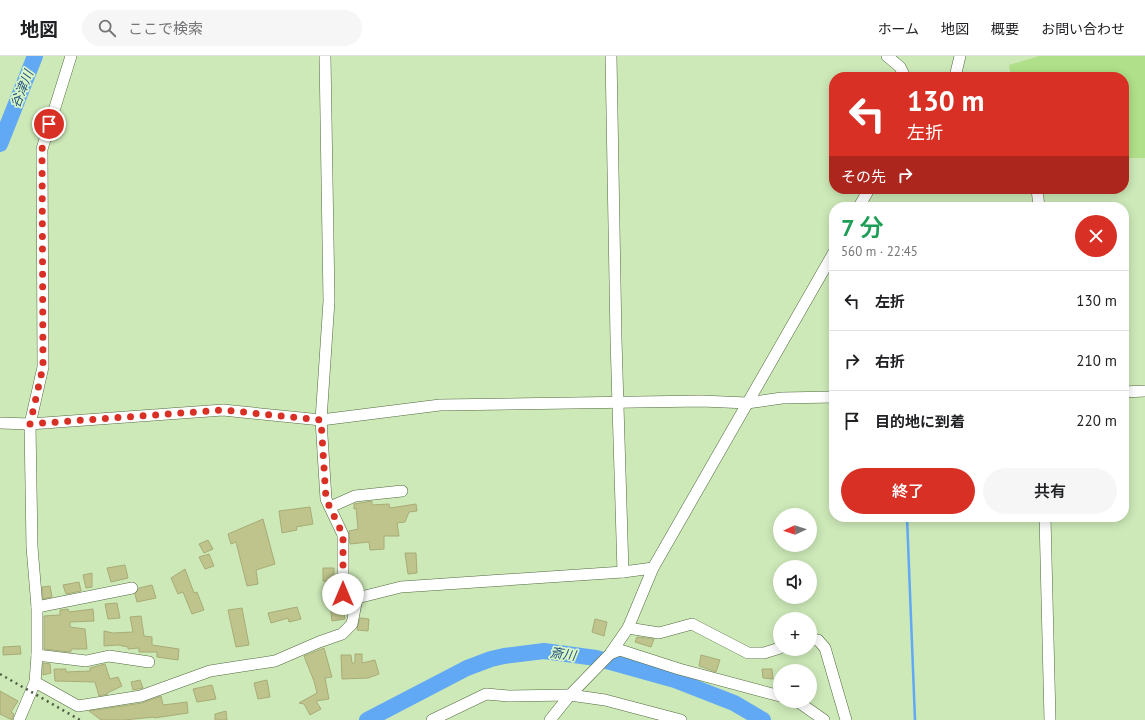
<!DOCTYPE html>
<html lang="ja">
<meta charset="utf-8">
<style>
:root{--surface:#fff;--page:#f6f6f6;--text:#202124;--muted:#757577;--line:#e0e0e0;--accent:#d93025}
body{margin:0;font-family:"PT Sans","Noto Sans JP",sans-serif;background:var(--page);color:var(--text);height:100vh;display:flex;flex-direction:column;font-size:15px;white-space:nowrap}
*{box-sizing:border-box;margin:0}
p{font-size:13px;color:var(--muted)}
.icon{flex:none;width:22px;height:22px;fill:none;stroke:currentColor;stroke-width:2;stroke-linecap:round;stroke-linejoin:round}
.map{position:relative;flex:1;overflow:hidden}
.side{position:absolute;left:829px;top:146px;width:300px;height:320px;display:flex;flex-direction:column;background:var(--surface);border-radius:16px;box-shadow:0 2px 10px #0003}
.side>*{flex:none}
.banner{position:absolute;left:829px;top:16px;width:300px;height:122px;border-radius:16px;box-shadow:0 2px 10px #0003;background:#d93025;color:#fff;overflow:hidden}
.needle{width:26px;rotate:266deg}
.buttons{position:absolute;left:773px;top:452px;display:grid;gap:8px}
.buttons a{display:grid;place-items:center;width:44px;height:44px;border-radius:50%;background:var(--surface);box-shadow:0 2px 10px #0003;font-size:20px}
.pin{position:absolute;display:grid;place-items:center;width:34px;height:34px;color:#fff;margin:-17px;border:2px solid #fff;border-radius:50%;box-shadow:0 1px 4px #0007}
.me{position:absolute;width:44px;margin:-22px;rotate:0deg;stroke-linejoin:round;filter:drop-shadow(0 0 3px #0008)}
.turn{display:flex;align-items:center;gap:14px;height:84px;padding:0 12px;font-size:18px}
.turn .icon{width:52px;height:52px;stroke-width:2.5}
.turn b{display:block;font-size:28px;line-height:34px}
.then{display:flex;align-items:center;height:38px;padding:0 12px;background:#0003;gap:8px;font-size:15px}
.round{display:grid;place-items:center;flex:none;width:42px;height:42px;border-radius:21px;background:var(--page)}
.summary{display:flex;align-items:center;justify-content:space-between;height:68px;padding:0 12px}
h1{font-size:24px;font-weight:600;line-height:30px;color:#1e9e55}
.primary-button{display:flex;gap:8px;margin-top:auto;padding:8px 12px}
.primary-button a{flex:1;height:46px;border-radius:24px;background:var(--accent);color:#fff;font-size:16px;font-weight:600;line-height:46px;text-align:center}
.primary-button a+a{background:var(--page);color:var(--text)}
ul{padding:0;list-style:none}
li{display:flex;align-items:center;gap:12px;height:60px;padding:0 12px;border-top:1px solid var(--line)}
li div{flex:1}
li b{display:block;font-size:15px}
li em{font-style:normal}
header{display:flex;align-items:center;gap:24px;box-sizing:border-box;height:56px;padding:0 20px;background:var(--surface);border-bottom:1px solid var(--line)}
header strong{font-size:19px}
nav{display:flex;gap:22px;margin-inline-start:auto;font-size:14px}
.search{width:280px;height:36px;background:var(--page);display:flex;align-items:center;gap:10px;box-sizing:border-box;padding:0 14px;border-radius:22px;color:var(--muted);font-size:15px}
.map>svg:first-child{display:block}
.green{fill:#b0e089}
.lines{fill:none;stroke-linecap:round;stroke-linejoin:round}
.stream{stroke:#61a8f5;stroke-width:2.5}
.river{stroke:#61a8f5;stroke-width:16}
.building{fill:#bfc48d;stroke:#a8ac77}
.minor-casing{stroke:#526a3e;stroke-width:12}
.minor{stroke:#fff;stroke-width:11}
.rail{stroke:#4e5d41;stroke-width:2.5;stroke-dasharray:2 4;stroke-linecap:butt}
.route{stroke:#d93025;stroke-width:7;stroke-dasharray:0 12.6}
.labels{text-anchor:middle;dominant-baseline:central;stroke-width:3.5;stroke-linejoin:round;paint-order:stroke}
.water-label{font-size:13px;font-style:italic;fill:#225284;stroke:#daf7c5}
</style>
<header>
<strong>地図</strong>
<div class="search"><svg class="icon" aria-label="search" viewBox="0 0 24 24"><circle cx="10" cy="10" r="6"/><path d="M15 15l6 6"/></svg>ここで検索</div>
<nav><a>ホーム</a><a>地図</a><a>概要</a><a>お問い合わせ</a></nav>
</header>
<div class="map">
<svg width="1145" height="664" viewBox="0 0 1145 664">
<rect width="100%" height="100%" fill="#cde9b8"/>
<polygon class="green" points="1039,0 1145,0 1145,102 1124,102 1124,21 1011,21 1009,9"/>
<g class="lines">
<polyline class="stream" points="907,461 915,664"/>
<g class="river">
<polyline points="0,88 35,0"/>
<polyline points="367,664 467,612 491,603 504,600 544,595 596,602 675,624 734,647 763,664"/>
</g>
</g>
<g class="building">
<polygon points="372,445 372,449 389,448 390,452 416,448 417,455 409,456 405,466 397,467 399,480 384,480 384,493 370,494 369,486 350,488 349,475 358,473 356,452 354,453 354,448"/>
<polygon points="310,451 313,468 296,471 297,474 282,477 279,455"/>
<polygon points="263,463 275,508 256,514 258,528 247,530 236,486 231,488 228,478"/>
<polygon points="208,484 213,493 204,497 199,488"/>
<polygon points="405,497 416,497 417,517 408,518"/>
<polygon points="209,498 214,510 205,513 199,501"/>
<polygon points="125,509 128,522 111,526 107,512"/>
<polygon points="323,512 334,512 334,526 323,525"/>
<polygon points="185,513 194,537 197,536 204,554 192,558 183,536 178,538 171,522"/>
<polygon points="92,517 92,531 86,532 83,519"/>
<polygon points="79,526 81,535 66,538 63,529"/>
<polygon points="152,529 156,542 137,546 135,538 139,532"/>
<polygon points="50,530 52,541 43,543 42,531"/>
<polygon points="117,547 120,562 108,563 105,548"/>
<polygon points="342,547 345,563 332,565 330,548"/>
<polygon points="297,551 301,563 289,566 288,562 271,567 268,557"/>
<polygon points="242,552 249,589 236,591 228,554"/>
<polygon points="68,553 69,556 93,553 94,565 70,566 70,571 85,573 87,593 71,593 71,596 69,596 44,593 44,560 60,559 60,554"/>
<polygon points="141,560 144,580 152,581 152,589 179,593 178,604 157,601 157,596 139,596 139,592 128,593 128,591 118,589 104,590 104,575 113,577 133,576 130,561"/>
<polygon points="360,562 369,563 368,575 357,574"/>
<polygon points="595,563 607,566 604,580 592,576"/>
<polygon points="637,581 654,583 651,591 635,586"/>
<polygon points="20,590 21,598 3,599 3,591"/>
<polygon points="324,592 332,621 325,622 329,643 316,645 321,653 310,659 304,648 299,647 317,637 314,625 304,600"/>
<polygon points="355,598 362,598 362,607 375,604 379,618 368,622 342,623 341,599 351,599 352,607 355,607"/>
<polygon points="701,599 720,604 716,616 699,610"/>
<polygon points="43,607 50,608 51,617 43,619"/>
<polygon points="105,608 110,623 118,621 122,630 107,637 108,638 99,640 95,626 55,625 54,613 66,613 66,616 90,615 90,612"/>
<polygon points="762,613 772,613 773,623 763,622"/>
<polygon points="140,624 143,632 133,634 131,626"/>
<polygon points="267,624 270,641 258,643 254,627"/>
<polygon points="212,629 216,643 197,646 193,633"/>
<polygon points="0,635 18,645 11,656 14,658 12,664 0,658"/>
<polygon points="161,640 163,649 187,646 188,657 154,662 154,661 124,664 101,664 89,655 142,647"/>
<polygon points="226,655 227,664 215,664 215,658"/>
</g>
<g class="lines">
<defs>
<g id="minor">
<polyline points="325,0 329,245 321,364 326,443 343,479 343,538 357,542 401,531 623,516 653,512"/>
<polyline points="611,0 616,283 623,516"/>
<polyline points="887,0 900,11 905,21"/>
<polyline points="955,21 960,0"/>
<polyline points="1037,133 1039,151"/>
<polyline points="859,151 869,133"/>
<polyline points="1124,336 1145,335"/>
<polyline points="0,367 30,368 223,354 321,364 440,349 702,345 747,347 782,342 834,341"/>
<polyline points="330,451 355,440 402,435"/>
<polyline points="1045,461 1050,664"/>
<polyline points="37,551 132,532"/>
<polyline points="628,572 659,577 692,568 748,597 764,597 780,592"/>
<polyline points="810,584 818,584 825,592 846,664"/>
<polyline points="610,598 620,594 679,613 780,640"/>
<polyline points="37,599 86,605 109,600 149,606"/>
<polyline points="35,626 78,650 141,640 210,615 275,605 319,586 342,578 352,568 357,542"/>
<polyline points="797,645 824,664"/>
<polyline points="19,664 35,626 37,599 37,551 32,491 30,368 43,311 42,93 71,0"/>
<polyline points="432,664 486,638 509,640 570,639 605,644 681,664"/>
<polyline points="550,664 570,639 610,598 628,572 653,512 834,196"/>
</g>
</defs>
<use href="#minor" class="minor-casing"/>
<use href="#minor" class="minor"/>
<polyline class="rail" points="0,618 80,664"/>
</g>
<g class="lines">
<polyline class="route" points="49,68 42,93 43,311 30,368 223,354 321,364 326,443 343,479 343,538"/>
</g>
<g class="labels">
<g class="water-label">
<text transform="translate(22 33) rotate(-68)">谷津川</text>
<text transform="translate(563 598) rotate(8)">斎川</text>
</g>
</g>
</svg>
<div class="buttons">
<a><svg class="needle" viewBox="-14 -14 28 28"><path d="M0-13l5 13h-10z" fill="#e53935"/><path d="M0 13l5-13h-10z" fill="#757577"/></svg></a>
<a><svg class="icon" aria-label="sound" viewBox="0 0 24 24"><path d="M4 9h4l5-4v14l-5-4H4zM17 9q2 3 0 6"/></svg></a>
<a>+</a>
<a>−</a>
</div>
<div class="pin" style="left:49px;top:68px;background:#d93025"><svg class="icon" aria-label="arrive" viewBox="0 0 24 24"><path d="M6 21V4h12l-3 4 3 4H6"/></svg></div>
<svg class="me" style="left:343px;top:538px" viewBox="-20 -20 40 40"><circle r="19" fill="#fff"/><path d="M0-13L10 11 0 6-10 11z" fill="#d93025"/></svg>
<div class="banner">
<div class="turn"><svg class="icon" aria-label="left" viewBox="0 0 24 24"><path d="M17 20v-9H6M10 6l-5 5 5 5"/></svg><div><b>130 m</b>左折</div></div>
<div class="then">その先<svg class="icon" aria-label="right" viewBox="0 0 24 24"><path d="M7 20v-9h11M14 6l5 5-5 5"/></svg></div>
</div>
<section class="side">
<div class="summary"><div><h1>7 分</h1><p>560 m · 22:45</p></div><a class="round" style="background:#d93025;color:#fff"><svg class="icon" aria-label="close" viewBox="0 0 24 24"><path d="M6 6l12 12M18 6L6 18"/></svg></a></div>
<ul>
<li><svg class="icon" aria-label="left" viewBox="0 0 24 24"><path d="M17 20v-9H6M10 6l-5 5 5 5"/></svg><div><b>左折</b></div><em>130 m</em></li>
<li><svg class="icon" aria-label="right" viewBox="0 0 24 24"><path d="M7 20v-9h11M14 6l5 5-5 5"/></svg><div><b>右折</b></div><em>210 m</em></li>
<li><svg class="icon" aria-label="arrive" viewBox="0 0 24 24"><path d="M6 21V4h12l-3 4 3 4H6"/></svg><div><b>目的地に到着</b></div><em>220 m</em></li>
</ul>
<div class="primary-button"><a>終了</a><a>共有</a></div>
</section>
</div>
